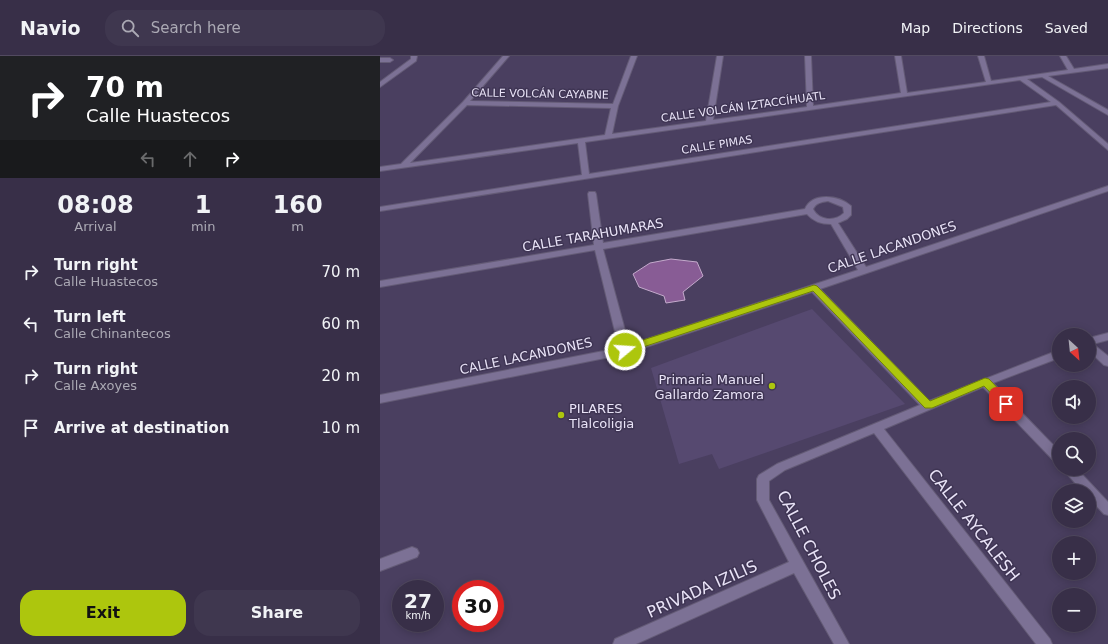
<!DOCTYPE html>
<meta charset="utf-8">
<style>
:root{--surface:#382f48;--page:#3f374f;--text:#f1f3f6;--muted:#aba9b4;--line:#524a60;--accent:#adc60d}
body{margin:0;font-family:"DejaVu Sans",sans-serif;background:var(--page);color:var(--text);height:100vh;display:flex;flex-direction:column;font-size:15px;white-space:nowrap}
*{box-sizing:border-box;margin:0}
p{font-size:13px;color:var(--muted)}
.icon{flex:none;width:22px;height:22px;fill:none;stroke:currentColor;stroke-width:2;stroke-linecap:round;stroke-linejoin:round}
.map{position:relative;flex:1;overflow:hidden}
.drawer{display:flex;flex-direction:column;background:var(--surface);width:380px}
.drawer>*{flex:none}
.banner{background:#202124;color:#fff;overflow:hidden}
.needle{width:26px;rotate:153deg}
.fabs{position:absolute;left:672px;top:272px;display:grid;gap:8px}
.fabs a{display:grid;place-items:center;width:44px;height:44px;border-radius:50%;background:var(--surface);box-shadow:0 2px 10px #0003,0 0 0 1px var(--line);font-size:20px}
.speed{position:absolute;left:12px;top:524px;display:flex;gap:8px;font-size:20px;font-weight:700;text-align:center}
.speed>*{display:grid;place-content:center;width:52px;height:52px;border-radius:50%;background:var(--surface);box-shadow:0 2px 10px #0003,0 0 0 1px var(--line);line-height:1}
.speed small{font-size:10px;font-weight:400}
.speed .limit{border:6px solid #d22;background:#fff;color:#111}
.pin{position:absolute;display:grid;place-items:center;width:34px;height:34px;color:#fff;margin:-17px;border-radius:8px;box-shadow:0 2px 6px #0006}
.me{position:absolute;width:44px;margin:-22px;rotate:72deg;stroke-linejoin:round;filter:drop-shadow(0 0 3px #0008)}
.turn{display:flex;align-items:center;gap:14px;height:84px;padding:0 20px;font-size:18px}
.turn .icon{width:52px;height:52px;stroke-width:2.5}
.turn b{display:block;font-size:28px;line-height:34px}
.lanes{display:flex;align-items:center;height:38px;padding:0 20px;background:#0003;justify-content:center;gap:20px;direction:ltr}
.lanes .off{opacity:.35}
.eta{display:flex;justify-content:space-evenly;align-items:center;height:68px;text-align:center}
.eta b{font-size:24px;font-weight:600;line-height:28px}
.primary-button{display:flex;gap:8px;margin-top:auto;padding:8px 20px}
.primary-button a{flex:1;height:46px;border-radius:16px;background:var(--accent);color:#111;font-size:16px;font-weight:600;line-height:46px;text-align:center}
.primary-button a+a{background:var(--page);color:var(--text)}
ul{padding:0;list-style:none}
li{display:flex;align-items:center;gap:12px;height:52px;padding:0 20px}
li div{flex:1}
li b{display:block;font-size:15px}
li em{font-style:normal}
header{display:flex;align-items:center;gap:24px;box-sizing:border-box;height:56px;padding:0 20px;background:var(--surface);border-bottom:1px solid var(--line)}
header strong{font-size:19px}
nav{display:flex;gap:22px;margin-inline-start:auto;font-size:14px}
.search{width:280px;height:36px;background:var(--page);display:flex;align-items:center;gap:10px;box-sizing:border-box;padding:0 14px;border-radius:16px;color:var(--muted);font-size:15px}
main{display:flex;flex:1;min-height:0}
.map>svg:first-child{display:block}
.built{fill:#564970}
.building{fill:#885c95;stroke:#c4aacc}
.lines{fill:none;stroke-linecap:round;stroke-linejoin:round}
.minor-casing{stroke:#645b76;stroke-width:2}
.minor{fill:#7c7195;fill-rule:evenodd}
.route{fill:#adc60d;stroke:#708108}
.poi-dot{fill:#adc60d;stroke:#3f3554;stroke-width:1.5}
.labels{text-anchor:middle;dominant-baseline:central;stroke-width:3;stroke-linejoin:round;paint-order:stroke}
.far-street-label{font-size:11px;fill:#e9e3f7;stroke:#3f3554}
.street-label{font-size:13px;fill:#e9e3f7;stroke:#3f3554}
.poi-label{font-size:13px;fill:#e9e3f7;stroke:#3f3554;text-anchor:end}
.near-street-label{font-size:16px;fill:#e9e3f7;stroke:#3f3554}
</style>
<header>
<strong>Navio</strong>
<div class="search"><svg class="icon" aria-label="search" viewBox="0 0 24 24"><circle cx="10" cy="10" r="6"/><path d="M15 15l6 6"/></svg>Search here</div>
<nav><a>Map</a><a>Directions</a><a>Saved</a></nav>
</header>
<main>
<section class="drawer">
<div class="banner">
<div class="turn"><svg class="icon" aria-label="right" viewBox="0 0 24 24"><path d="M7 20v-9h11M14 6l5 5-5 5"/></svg><div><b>70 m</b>Calle Huastecos</div></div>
<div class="lanes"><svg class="icon off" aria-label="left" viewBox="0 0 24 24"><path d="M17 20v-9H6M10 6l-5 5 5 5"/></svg><svg class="icon off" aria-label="ahead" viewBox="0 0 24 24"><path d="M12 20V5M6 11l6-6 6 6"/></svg><svg class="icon" aria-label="right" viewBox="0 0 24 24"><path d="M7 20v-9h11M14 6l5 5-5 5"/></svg></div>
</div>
<div class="eta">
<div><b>08:08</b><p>Arrival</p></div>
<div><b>1</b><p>min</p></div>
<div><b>160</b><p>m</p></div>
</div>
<ul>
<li><svg class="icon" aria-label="right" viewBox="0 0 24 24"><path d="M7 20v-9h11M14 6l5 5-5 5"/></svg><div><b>Turn right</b><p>Calle Huastecos</p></div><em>70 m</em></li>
<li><svg class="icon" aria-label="left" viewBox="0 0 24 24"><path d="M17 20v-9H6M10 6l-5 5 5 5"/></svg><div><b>Turn left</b><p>Calle Chinantecos</p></div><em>60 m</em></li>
<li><svg class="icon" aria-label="right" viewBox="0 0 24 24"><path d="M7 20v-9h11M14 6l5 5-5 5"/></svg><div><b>Turn right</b><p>Calle Axoyes</p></div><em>20 m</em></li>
<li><svg class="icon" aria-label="arrive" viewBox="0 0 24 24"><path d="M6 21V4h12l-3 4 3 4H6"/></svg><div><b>Arrive at destination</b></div><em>10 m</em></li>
</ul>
<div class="primary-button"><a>Exit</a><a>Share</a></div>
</section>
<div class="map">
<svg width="728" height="588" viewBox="0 0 728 588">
<rect width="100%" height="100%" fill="#4a3f60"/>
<polygon class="built" points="432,253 525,348 339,413 332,398 299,408 271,312"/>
<polygon class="building" points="291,203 317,206 323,220 303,236 305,244 286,247 284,240 259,231 253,218 270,207"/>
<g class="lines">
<defs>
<g id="minor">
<polygon points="31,0 37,0 36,5 0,31 0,26 31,3"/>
<path d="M 123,0 L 129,0 L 90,45 L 233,48 L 251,0 L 257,0 L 238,50 L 232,78 L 326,65 L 337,0 L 343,0 L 333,64 L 427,51 L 425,0 L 431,0 L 433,50 L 521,37 L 515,0 L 521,0 L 527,37 L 606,26 L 598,0 L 604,0 L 611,25 L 688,14 L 680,0 L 686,0 L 694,13 L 728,8 L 728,12 L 668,20 L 728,54 L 728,59 L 662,21 L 647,23 L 679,46 L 728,88 L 728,94 L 676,49 L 0,155 L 0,151 L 202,119 L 198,87 L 0,115 L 0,111 L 21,108 L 83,46 ZM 640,24 L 671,46 L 209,118 L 205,86 ZM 87,49 L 231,52 L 225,79 L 30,107 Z"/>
<polygon points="0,2 10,2 13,4 10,6 0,6"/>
<path d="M 728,130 L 728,135 L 440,233 L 549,345 L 679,294 L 679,302 L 613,327 L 679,395 L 679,408 L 675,406 L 603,331 L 504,373 L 670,583 L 672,588 L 656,588 L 494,377 L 405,414 L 389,425 L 389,444 L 469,588 L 454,588 L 414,517 L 256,588 L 233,588 L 235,583 L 409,506 L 377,444 L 377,423 L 379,419 L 397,408 L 540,349 L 432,236 L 245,298 L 0,347 L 0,339 L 239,292 L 215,194 L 0,231 L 0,225 L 214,189 L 208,138 L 209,136 L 215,136 L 216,138 L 223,187 L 425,153 C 432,136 459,139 471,150 L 471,159 L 467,163 L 458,167 L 486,211 ZM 448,145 L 463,151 L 464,157 C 455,166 439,165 433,153 C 436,147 441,146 448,145 ZM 427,158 C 433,165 441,168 451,168 L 478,214 L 249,289 L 223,193 Z"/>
<polygon points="728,277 728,284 713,288 728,300 728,310 724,309 709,295 709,282"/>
<polygon points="683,413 697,413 728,446 728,459 724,458 709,442 709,435 702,435"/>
<polygon points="32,491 37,493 39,497 37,501 0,515 0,503"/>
</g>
</defs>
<use href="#minor" class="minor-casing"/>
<use href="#minor" class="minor"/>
</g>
<polygon class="route" points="434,229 437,230 550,345 605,322 609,323 630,345 631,348 630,350 623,350 604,330 552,352 545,352 433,235 248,296 241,296 240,294 241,291"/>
<g class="poi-dot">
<circle cx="392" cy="330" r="4"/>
<circle cx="181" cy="359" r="4"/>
</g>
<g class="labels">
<g class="far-street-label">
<text transform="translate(160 38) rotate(1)">CALLE VOLCÁN CAYABNE</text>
<text transform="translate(363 51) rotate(-8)">CALLE VOLCÁN IZTACCÍHUATL</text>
<text transform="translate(337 89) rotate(-9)">CALLE PIMAS</text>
</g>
<g class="street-label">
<text transform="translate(213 179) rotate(-10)">CALLE TARAHUMARAS</text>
<text transform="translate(512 191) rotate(-19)">CALLE LACANDONES</text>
<text transform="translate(146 300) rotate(-12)">CALLE LACANDONES</text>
</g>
<g class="poi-label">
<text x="384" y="323">Primaria Manuel<tspan x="384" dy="15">Gallardo Zamora</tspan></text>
<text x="189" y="352" text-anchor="start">PILARES<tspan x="189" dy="15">Tlalcoligia</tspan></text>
</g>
<g class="near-street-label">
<text transform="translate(594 469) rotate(52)">CALLE AYCALESH</text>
<text transform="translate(429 489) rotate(63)">CALLE CHOLES</text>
<text transform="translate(322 533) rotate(-24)">PRIVADA IZILIS</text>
</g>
</g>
</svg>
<div class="fabs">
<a><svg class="needle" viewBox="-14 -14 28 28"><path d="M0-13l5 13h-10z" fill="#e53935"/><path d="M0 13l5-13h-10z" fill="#aba9b4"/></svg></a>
<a><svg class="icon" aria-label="sound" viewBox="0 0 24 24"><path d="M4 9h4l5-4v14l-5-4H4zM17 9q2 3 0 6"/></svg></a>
<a><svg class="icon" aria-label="search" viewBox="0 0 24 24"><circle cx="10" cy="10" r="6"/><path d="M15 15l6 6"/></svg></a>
<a><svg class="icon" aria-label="layers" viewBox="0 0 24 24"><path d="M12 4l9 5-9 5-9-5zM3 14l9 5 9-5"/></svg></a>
<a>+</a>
<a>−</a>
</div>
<div class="speed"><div>27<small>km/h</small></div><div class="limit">30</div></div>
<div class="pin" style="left:626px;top:348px;background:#d93025"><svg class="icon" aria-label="arrive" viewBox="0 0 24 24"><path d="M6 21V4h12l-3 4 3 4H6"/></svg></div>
<svg class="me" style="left:245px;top:294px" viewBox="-20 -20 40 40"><circle r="17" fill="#adc60d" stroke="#fff" stroke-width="3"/><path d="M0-11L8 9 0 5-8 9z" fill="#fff"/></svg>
</div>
</main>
